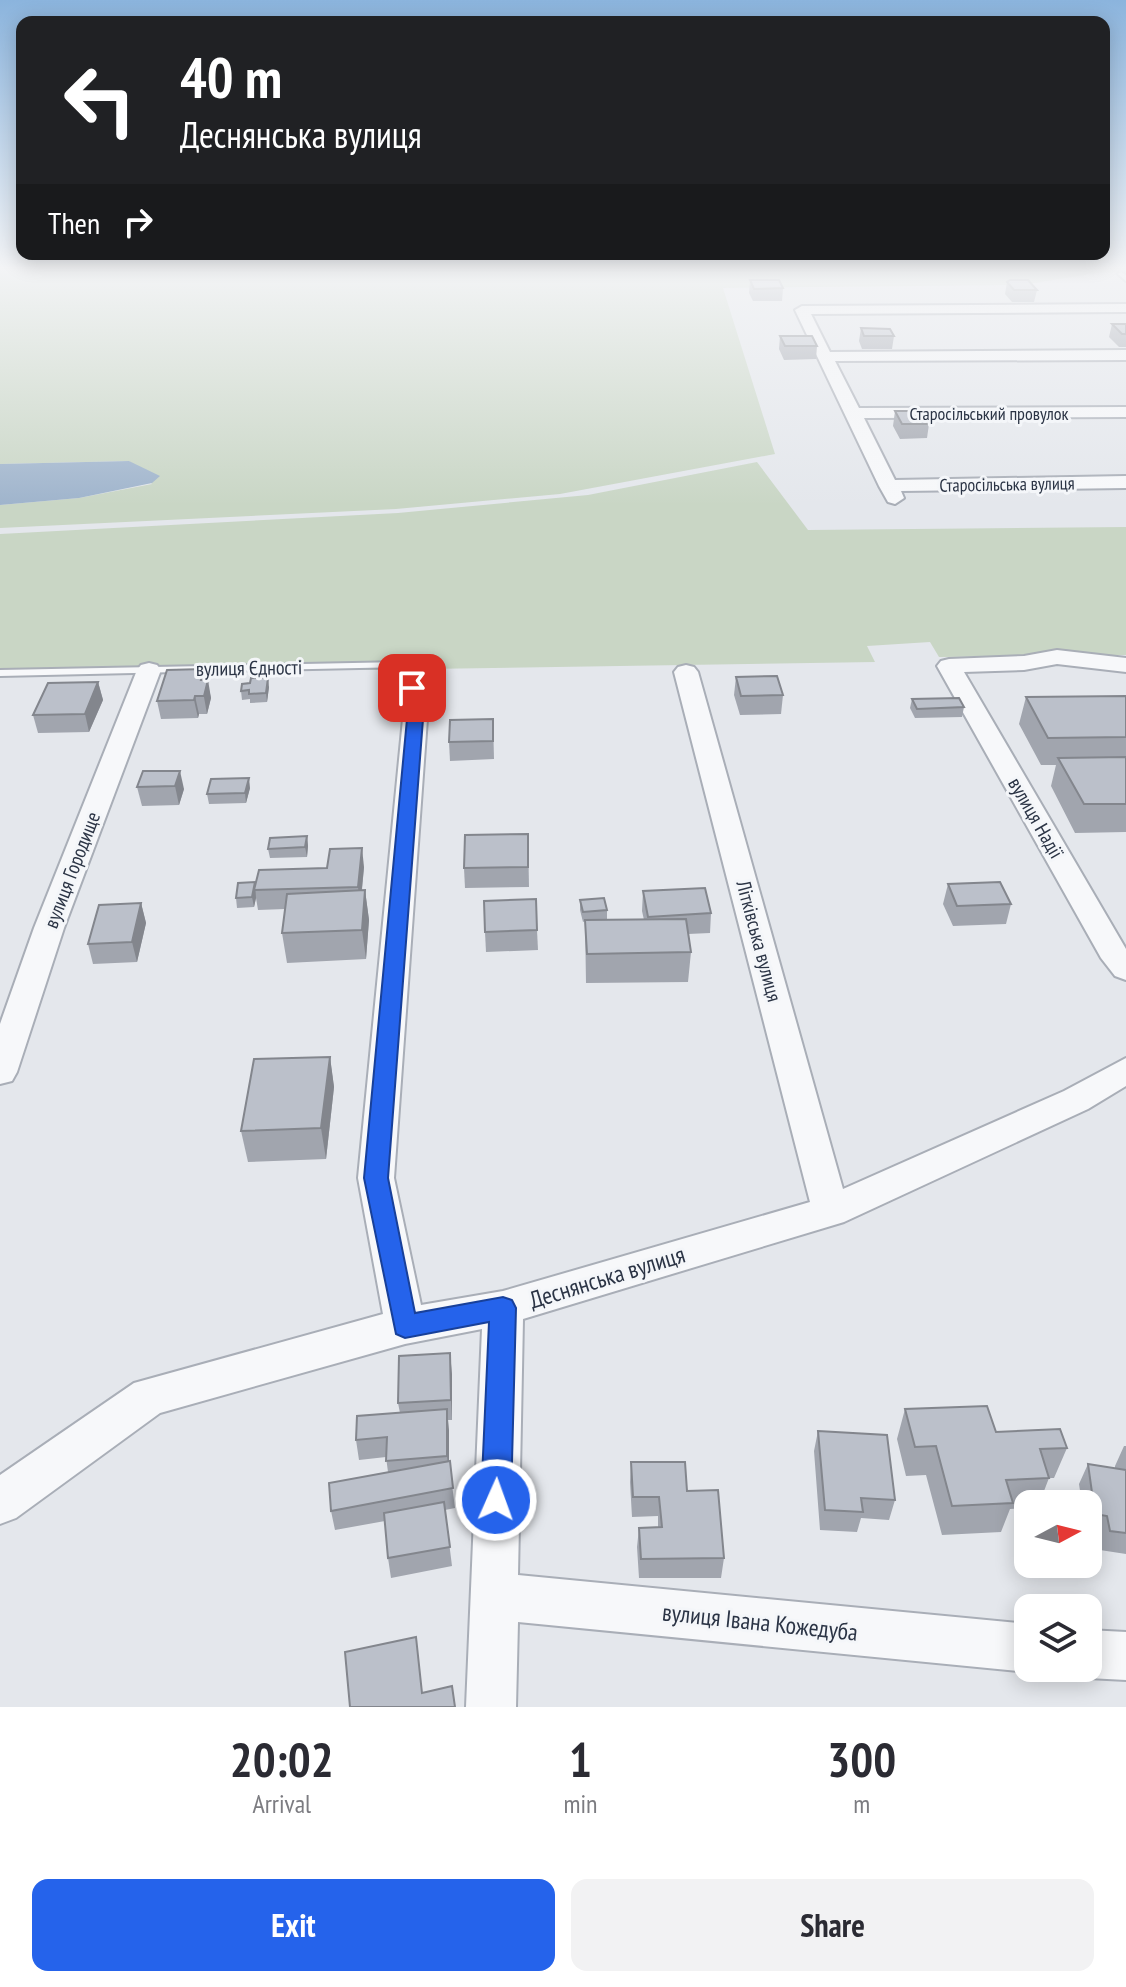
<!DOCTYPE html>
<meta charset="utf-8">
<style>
:root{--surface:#fff;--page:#f2f2f3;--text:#2b2b33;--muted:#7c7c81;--accent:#2563eb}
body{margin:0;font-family:"PT Sans Narrow",sans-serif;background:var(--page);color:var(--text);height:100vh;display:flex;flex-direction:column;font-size:30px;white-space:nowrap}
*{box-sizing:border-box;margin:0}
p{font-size:26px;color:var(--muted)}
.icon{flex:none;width:44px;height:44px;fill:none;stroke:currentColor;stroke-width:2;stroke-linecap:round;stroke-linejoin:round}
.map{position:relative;height:1707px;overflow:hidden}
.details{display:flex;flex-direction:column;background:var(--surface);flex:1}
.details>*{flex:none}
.top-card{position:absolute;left:16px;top:16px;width:1094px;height:244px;border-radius:16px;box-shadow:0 4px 20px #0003;background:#202124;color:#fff;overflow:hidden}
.needle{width:52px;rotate:83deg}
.fabs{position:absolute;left:1014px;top:1490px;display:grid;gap:16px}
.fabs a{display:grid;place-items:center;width:88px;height:88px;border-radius:16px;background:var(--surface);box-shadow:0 4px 20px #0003;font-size:40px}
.pin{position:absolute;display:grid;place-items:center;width:68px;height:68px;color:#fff;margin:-34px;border-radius:16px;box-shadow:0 4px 12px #0006}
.me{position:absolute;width:88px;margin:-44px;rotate:2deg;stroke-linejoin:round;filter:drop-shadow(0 0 6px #0008)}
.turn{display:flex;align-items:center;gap:28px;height:168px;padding:0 32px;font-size:36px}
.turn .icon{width:104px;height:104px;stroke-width:2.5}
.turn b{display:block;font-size:56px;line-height:68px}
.then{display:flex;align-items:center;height:76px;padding:0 32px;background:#0003;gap:16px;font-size:30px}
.eta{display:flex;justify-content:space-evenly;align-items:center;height:136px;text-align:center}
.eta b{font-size:48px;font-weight:800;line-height:56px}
.cta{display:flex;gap:16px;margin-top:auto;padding:16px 32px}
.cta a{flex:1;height:92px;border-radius:16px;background:var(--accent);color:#fff;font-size:32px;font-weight:800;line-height:92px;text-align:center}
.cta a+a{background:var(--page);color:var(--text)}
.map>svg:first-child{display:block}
.green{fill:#c9d6c5}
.water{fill:#9fb4cc}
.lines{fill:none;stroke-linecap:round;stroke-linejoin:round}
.lane-casing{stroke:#a9aeb7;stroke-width:4}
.street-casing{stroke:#a9aeb7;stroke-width:4}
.lane{fill:#f7f8fa;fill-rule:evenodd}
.street{fill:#f7f8fa;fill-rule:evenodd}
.wall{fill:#a1a5ae}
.shaded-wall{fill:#83868d}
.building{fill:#bbc0ca;stroke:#83868d;stroke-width:2}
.route{fill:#2563eb;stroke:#184099;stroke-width:2}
.labels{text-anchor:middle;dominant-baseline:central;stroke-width:6;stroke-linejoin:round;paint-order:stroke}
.far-street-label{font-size:18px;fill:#2b3445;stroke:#f4f6f9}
.street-label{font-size:20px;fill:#2b3445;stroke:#f4f6f9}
.near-street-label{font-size:24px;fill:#2b3445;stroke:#f4f6f9}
</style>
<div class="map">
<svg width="1126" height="1707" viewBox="0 0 1126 1707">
<rect width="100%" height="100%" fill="#e4e7ec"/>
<g class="green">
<polygon points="0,266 1126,266 1126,272 1103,272 1022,285 723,288 775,454 560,494 396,509 0,528 0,505 79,498 152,484 129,461 0,464"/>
<polygon points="757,462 808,530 1126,527 1126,655 939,657 930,642 867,646 875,662 359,670 155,667 0,671 0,534 398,513 588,495"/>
</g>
<polygon class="water" points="129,461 160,476 152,483 79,498 0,505 0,464"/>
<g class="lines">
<defs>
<g id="lane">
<polygon points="1121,272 1126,275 1126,281 1118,274"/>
<polygon points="402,662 406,663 406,667 0,676 0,670"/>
</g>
<g id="street">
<polygon points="1126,304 1126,312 811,314 830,352 1126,350 1126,360 835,361 859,408 1126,407 1126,417 864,418 895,480 1126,476 1126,488 901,491 904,498 895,504 888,502 879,486 795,310 802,306"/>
<polygon points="1057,650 1126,658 1126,672 1057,664 1024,670 964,672 1126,949 1126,980 1115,976 1101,958 937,666 941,661 949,659 1024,656"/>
<polygon points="149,663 157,665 161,670 64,928 17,1072 12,1081 0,1084 0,1024 34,928 137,670 141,665"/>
<polygon points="686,665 694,667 698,672 843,1189 1064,1091 1126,1058 1126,1086 1088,1109 844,1222 523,1319 518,1575 1028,1624 1028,1668 1038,1668 1028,1672 518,1622 516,1707 466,1707 482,1329 405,1344 160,1413 16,1518 0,1524 0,1475 134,1383 383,1314 358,1178 403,719 400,688 404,683 420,683 424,688 427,719 394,1178 421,1305 503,1291 810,1202 674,672 678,667"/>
<polygon points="1088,1630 1126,1632 1126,1680 1088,1678 1071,1671 1069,1668 1088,1668"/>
</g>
</defs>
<use href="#lane" class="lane-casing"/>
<use href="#street" class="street-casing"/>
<use href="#lane" class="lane"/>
<use href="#street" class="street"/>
</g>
<g class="wall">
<polygon points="750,280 783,288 782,301 753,301 749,293"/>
<polygon points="1007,282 1037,290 1034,302 1012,302 1005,294"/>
<polygon points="1112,324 1126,324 1126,347 1119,347 1109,337"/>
<polygon points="861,328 894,336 892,349 862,349 859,341"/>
<polygon points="780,336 817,346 816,359 784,360 779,349"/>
<polygon points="895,411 929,424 927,438 900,439 893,426"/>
<polygon points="204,669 211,698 207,714 199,714 198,718 161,719 157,701"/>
<polygon points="736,677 783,695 781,714 740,715 734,695"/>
<polygon points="98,682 103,700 89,732 38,733 33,715"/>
<polygon points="269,687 267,702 250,703 250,699 242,700 241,691"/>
<polygon points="1126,696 1126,832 1075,833 1051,786 1056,765 1041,765 1019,724 1026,697"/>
<polygon points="912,699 964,707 962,717 915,718 910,708"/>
<polygon points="493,719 494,759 450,761 449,742"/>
<polygon points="143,771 184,789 179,805 142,806 137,787"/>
<polygon points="250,788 246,803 209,804 207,794"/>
<polygon points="528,834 529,887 465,888 464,868"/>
<polygon points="307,836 308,846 307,857 270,858 268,849"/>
<polygon points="364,867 362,890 365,890 369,920 366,959 287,963 282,933 285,909 258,910 256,898 254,907 237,908 236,898 255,882"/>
<polygon points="948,884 1011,904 1006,924 953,926 943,904"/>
<polygon points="643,891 711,913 710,933 688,934 691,952 688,982 586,983 585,921 583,922 580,910 580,900 607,910 607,920 644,920 642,911"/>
<polygon points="141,903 146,923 137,962 93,964 88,944"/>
<polygon points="537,930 538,950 486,952 485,932"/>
<polygon points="330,1057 334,1087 326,1159 248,1162 241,1131"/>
<polygon points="452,1374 452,1420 448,1420 449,1461 455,1508 445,1510 452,1566 391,1578 388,1558 385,1521 335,1530 331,1511 388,1472 386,1457 359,1460 356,1440 400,1413 398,1403"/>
<polygon points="905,1409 996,1432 1067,1448 1054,1478 1049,1478 1039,1504 1028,1504 1028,1508 1010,1509 1001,1532 942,1535 926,1475 906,1476 897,1439"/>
<polygon points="818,1431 895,1500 889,1520 861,1518 857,1532 820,1530 814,1451"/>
<polygon points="1124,1446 1126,1446 1126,1554 1100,1550 1098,1535 1088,1534 1088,1504 1082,1504 1079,1484 1088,1464 1115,1468 1115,1466"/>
<polygon points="631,1462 687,1491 724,1558 721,1578 639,1578 637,1547 639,1528 658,1527 658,1516 632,1517 630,1482"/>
</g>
<g class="shaded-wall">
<polygon points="204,669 207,685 208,680 211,698 207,714 201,680"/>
<polygon points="268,678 269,687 267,702 266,693"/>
<polygon points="98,682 103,700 89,732 85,714"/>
<polygon points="195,696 199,714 198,718 194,700"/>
<polygon points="180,771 184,789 179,805 175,786"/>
<polygon points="249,778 250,788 246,803 245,793"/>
<polygon points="307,836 308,846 307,857 305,847"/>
<polygon points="362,848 364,867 360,907 358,887"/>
<polygon points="255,882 256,898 254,907 252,897"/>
<polygon points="365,890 369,920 366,959 362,930"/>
<polygon points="141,903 146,923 137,962 132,942"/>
<polygon points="330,1057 334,1087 326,1159 321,1128"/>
<polygon points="450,1353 452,1374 452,1420 451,1400"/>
<polygon points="447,1409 449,1430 449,1476 447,1456"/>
</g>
<g class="building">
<polygon points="750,280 779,280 783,288 754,289"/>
<polygon points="1010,280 1028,280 1037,290 1014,290 1007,282"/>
<polygon points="1112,324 1126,324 1126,334 1122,334"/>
<polygon points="861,328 890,329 894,336 864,336"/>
<polygon points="780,336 812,336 817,346 785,346"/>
<polygon points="895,411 921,411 929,424 902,424"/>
<polygon points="204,669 201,680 208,680 204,696 195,696 194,700 157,701 167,670"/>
<polygon points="777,676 783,695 741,696 736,677"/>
<polygon points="251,678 268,678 266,693 249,694 249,690 241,691 242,684 250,683"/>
<polygon points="98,682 85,714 33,715 48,683"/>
<polygon points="1126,696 1126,737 1048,738 1026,697"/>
<polygon points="959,698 964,707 917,709 912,699"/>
<polygon points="493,719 493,741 449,742 450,720"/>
<polygon points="1126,757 1126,804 1084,804 1058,758"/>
<polygon points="143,771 180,771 175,786 137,787"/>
<polygon points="249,778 245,793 207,794 211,779"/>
<polygon points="528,834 528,867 464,868 465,835"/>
<polygon points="307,836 305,847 268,849 270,838"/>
<polygon points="362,848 358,887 254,890 259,870 327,868 330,849"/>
<polygon points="255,882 252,897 236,898 238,883"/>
<polygon points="1000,882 1011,904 957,906 948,884"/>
<polygon points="705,888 711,913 648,917 643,891"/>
<polygon points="365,890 362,930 282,933 287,894"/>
<polygon points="604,898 607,910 583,912 580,900"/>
<polygon points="536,899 537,930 485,932 484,901"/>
<polygon points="141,903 132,942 88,944 99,905"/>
<polygon points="686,919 691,952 587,954 585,920"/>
<polygon points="330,1057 321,1128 241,1131 254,1059"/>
<polygon points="450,1353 451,1400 398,1403 399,1356"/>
<polygon points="987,1406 996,1432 1060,1429 1067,1448 1040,1449 1049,1478 1006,1480 1013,1503 952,1506 936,1446 915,1447 905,1409"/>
<polygon points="447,1409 447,1456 386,1461 387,1437 356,1440 357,1416"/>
<polygon points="818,1431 887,1435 895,1500 861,1498 863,1512 825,1510"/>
<polygon points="450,1461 453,1488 331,1511 329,1483"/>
<polygon points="631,1462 685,1462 687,1491 718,1490 724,1558 641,1559 639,1528 662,1527 659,1497 633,1497"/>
<polygon points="1088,1464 1126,1470 1126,1533 1110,1531 1107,1516 1095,1514"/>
<polygon points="444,1502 450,1547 388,1558 384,1513"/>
<polygon points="416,1637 422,1693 452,1686 455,1707 350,1707 345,1652"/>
</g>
<linearGradient id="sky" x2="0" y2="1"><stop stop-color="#8bb4dd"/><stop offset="0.53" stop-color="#f3f4f6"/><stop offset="1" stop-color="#f3f4f6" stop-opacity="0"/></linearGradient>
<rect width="1126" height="505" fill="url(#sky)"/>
<polygon class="route" points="412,683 419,688 423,719 388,1178 415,1313 503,1297 512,1300 516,1308 511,1500 506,1510 496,1515 486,1510 481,1500 489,1322 405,1338 396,1334 364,1178 407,719 404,688"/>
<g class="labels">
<g class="far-street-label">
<text x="989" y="413">Старосільський провулок</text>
<text transform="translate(1007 484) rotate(-1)">Старосільська вулиця</text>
</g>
<g class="street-label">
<text transform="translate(249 668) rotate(-1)">вулиця Єдності</text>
<text transform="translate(1036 818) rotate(60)">вулиця Надії</text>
<text transform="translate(72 870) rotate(-69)">вулиця Городище</text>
<text transform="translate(759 941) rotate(75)">Літківська вулиця</text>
</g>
<g class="near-street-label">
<text transform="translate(607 1277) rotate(-17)">Деснянська вулиця</text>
<text transform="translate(760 1622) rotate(6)">вулиця Івана Кожедуба</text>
</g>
</g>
</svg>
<div class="fabs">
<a><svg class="needle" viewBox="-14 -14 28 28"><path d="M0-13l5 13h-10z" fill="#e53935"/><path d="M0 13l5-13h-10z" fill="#7c7c81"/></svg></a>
<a><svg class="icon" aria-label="layers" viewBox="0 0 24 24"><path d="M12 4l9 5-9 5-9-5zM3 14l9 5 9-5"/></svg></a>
</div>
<div class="pin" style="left:412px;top:688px;background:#d93025"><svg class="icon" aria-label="arrive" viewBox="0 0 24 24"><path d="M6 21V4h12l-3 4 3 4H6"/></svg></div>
<svg class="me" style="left:496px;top:1500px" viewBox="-20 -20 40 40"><circle r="17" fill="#2563eb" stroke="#fff" stroke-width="3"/><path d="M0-11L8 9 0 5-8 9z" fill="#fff"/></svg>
<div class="top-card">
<div class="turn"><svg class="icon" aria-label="left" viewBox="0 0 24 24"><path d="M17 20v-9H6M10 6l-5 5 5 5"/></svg><div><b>40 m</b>Деснянська вулиця</div></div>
<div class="then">Then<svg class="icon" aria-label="right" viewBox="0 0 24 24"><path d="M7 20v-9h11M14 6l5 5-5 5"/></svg></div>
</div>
</div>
<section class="details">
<div class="eta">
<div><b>20:02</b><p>Arrival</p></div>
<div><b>1</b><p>min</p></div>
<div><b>300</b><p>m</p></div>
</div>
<div class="cta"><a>Exit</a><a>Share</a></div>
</section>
